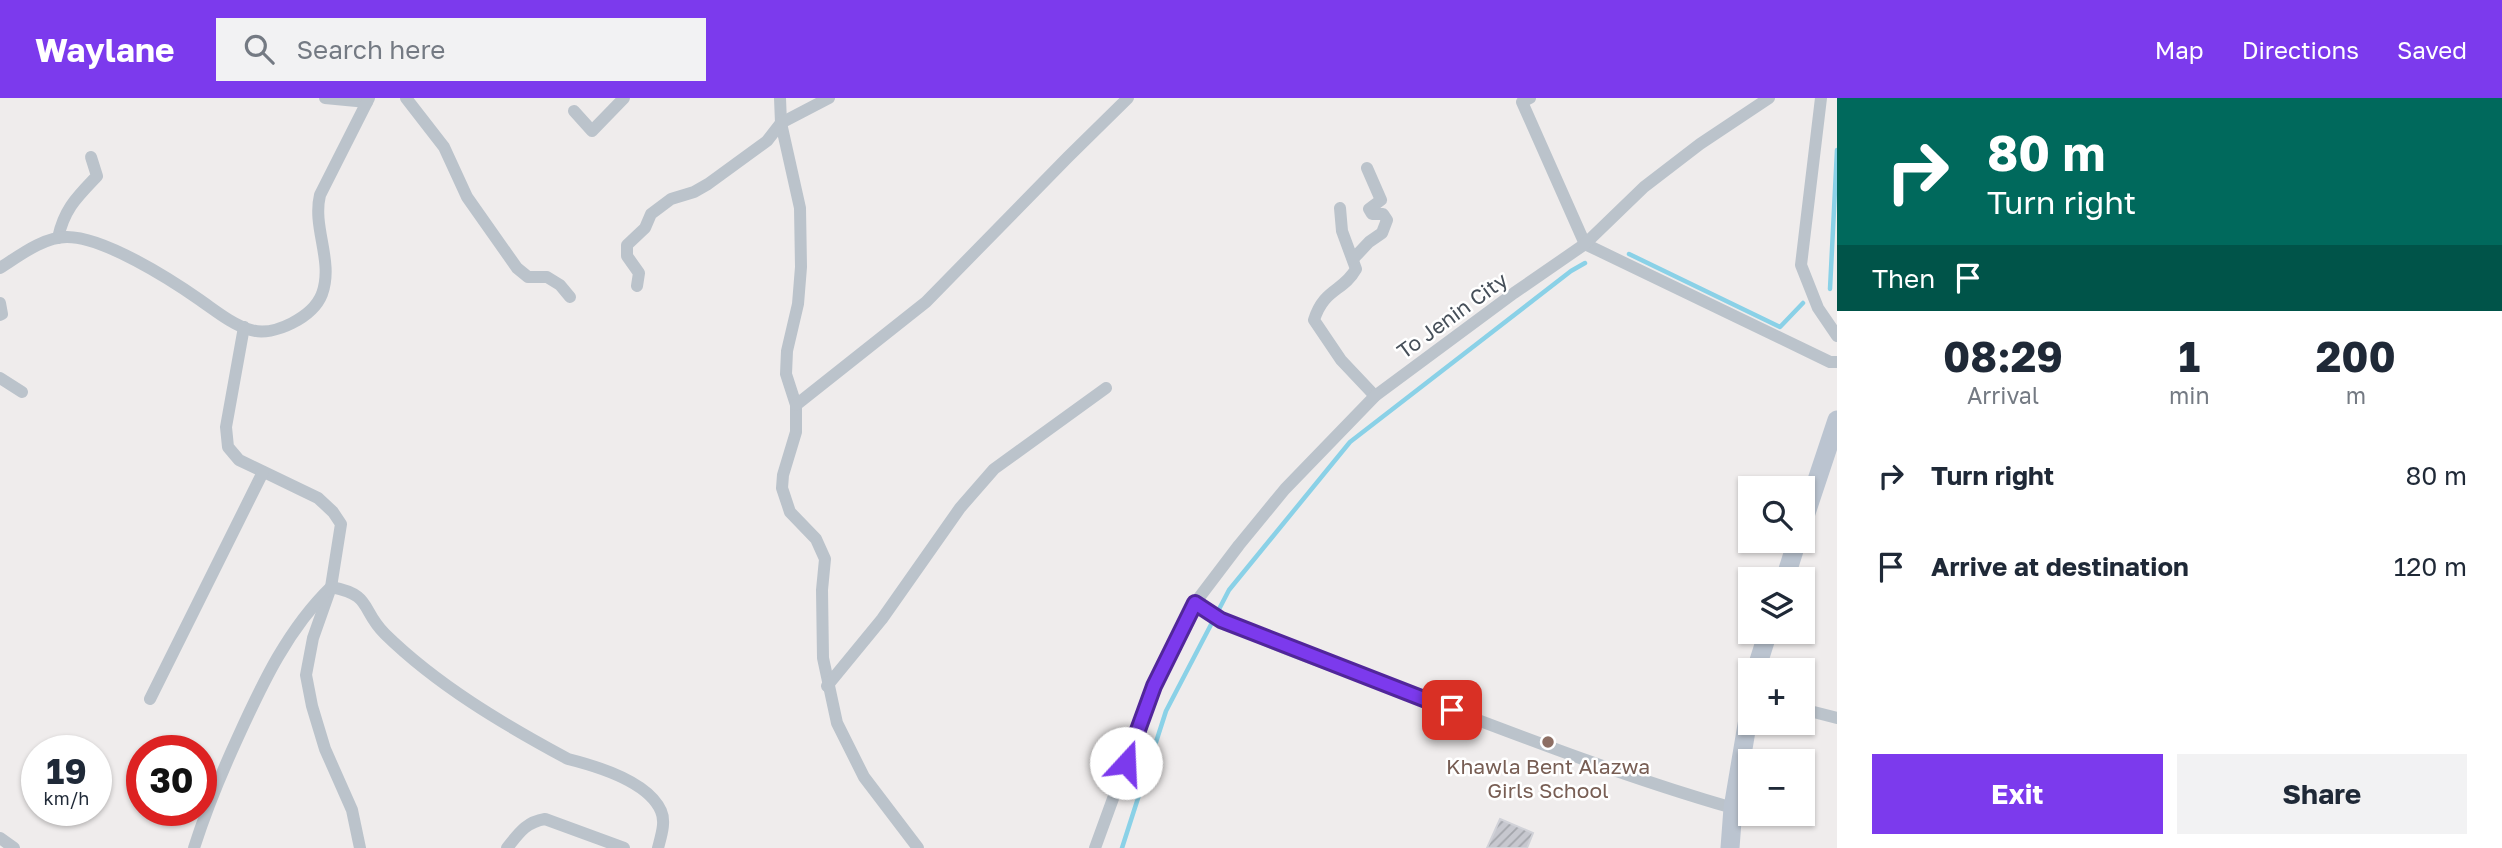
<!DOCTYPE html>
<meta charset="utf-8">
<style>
:root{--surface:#fff;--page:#f2f2f3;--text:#1f2937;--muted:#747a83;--accent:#7c3aed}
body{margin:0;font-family:"Golos Text",sans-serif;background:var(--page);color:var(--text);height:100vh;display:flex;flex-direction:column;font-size:26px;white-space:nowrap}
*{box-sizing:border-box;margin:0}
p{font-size:23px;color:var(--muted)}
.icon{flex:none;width:38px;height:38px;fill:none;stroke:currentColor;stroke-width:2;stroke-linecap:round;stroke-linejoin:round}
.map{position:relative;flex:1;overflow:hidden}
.sheet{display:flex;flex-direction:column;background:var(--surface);width:665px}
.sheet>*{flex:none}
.guide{background:#00695c;color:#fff;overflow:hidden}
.controls{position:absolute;left:1738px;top:378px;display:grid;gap:14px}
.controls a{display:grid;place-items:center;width:77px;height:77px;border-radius:0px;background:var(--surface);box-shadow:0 2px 5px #0004;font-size:35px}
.speed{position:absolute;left:21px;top:637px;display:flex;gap:14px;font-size:35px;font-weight:700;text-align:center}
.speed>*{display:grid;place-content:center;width:91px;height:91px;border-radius:50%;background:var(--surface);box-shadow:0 2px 5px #0004;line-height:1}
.speed small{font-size:18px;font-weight:400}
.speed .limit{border:10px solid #d22;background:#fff;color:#111}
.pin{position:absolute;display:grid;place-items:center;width:60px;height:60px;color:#fff;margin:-30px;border-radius:14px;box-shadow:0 4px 10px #0006}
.me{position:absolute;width:77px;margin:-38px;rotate:20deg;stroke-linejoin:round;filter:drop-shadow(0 0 5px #0008)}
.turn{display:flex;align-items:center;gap:24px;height:147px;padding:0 35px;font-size:32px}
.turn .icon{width:91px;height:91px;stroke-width:2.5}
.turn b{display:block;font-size:49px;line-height:60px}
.then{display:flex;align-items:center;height:66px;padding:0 35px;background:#0003;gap:14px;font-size:26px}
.eta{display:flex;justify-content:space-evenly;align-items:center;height:119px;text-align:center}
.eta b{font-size:42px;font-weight:700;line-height:49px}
.action{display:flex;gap:14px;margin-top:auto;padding:14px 35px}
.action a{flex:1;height:80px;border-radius:0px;background:var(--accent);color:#fff;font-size:28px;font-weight:700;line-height:80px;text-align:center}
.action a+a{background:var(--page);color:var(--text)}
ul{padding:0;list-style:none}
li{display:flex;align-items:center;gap:21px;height:91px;padding:0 35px}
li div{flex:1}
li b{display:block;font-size:26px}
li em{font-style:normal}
header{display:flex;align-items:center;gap:42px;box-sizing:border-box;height:98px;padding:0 35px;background:var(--accent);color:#fff}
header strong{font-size:33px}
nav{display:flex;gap:38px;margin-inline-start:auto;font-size:24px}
.search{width:490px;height:63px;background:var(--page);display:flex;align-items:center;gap:18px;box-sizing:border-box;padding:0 24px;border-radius:0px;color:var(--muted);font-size:26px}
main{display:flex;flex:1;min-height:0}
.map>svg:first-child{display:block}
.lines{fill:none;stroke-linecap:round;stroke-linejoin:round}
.stream{stroke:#8ad1e7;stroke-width:4.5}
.building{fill:url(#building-hatch);stroke:#d1d2d8;stroke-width:2}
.street{stroke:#bbc3cb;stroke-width:12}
.secondary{stroke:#bbc4d0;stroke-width:19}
.route-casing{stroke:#51269a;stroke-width:18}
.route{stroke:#7c3aed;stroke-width:12}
.education-dot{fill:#8d6e63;stroke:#fff;stroke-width:2.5}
.labels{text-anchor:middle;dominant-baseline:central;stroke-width:5;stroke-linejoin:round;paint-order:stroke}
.street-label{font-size:21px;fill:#464f59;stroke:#fff}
.education-label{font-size:21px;fill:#785e54;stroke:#fff}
</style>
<header>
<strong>Waylane</strong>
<div class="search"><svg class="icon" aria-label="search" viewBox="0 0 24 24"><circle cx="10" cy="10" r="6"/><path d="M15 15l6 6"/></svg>Search here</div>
<nav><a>Map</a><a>Directions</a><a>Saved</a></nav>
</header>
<main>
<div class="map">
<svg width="1837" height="750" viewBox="0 0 1837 750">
<defs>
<pattern id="building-hatch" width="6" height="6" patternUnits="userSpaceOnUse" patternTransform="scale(1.75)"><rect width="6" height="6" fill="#c7c8cf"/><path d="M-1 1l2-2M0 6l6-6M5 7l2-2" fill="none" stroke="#a3a5ab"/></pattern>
</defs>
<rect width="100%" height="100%" fill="#efecec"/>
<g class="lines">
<g class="stream">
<polyline points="1629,156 1780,229 1803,205"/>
<polyline points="1830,191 1837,52"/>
<polyline points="1122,750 1166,613 1229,492 1350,344 1571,173 1585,165"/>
</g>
</g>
<polygon class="building" points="1500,721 1533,735 1527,750 1487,750"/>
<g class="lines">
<g class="street">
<polyline points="325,0 367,4"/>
<polyline points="406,0 444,49 467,99 517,170 528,179 547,179 560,187 570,199"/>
<polyline points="780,0 781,25 800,110 801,169 798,206 787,253 786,276 796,307 796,334 783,377 782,390 790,414 816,441 825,461 822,492 823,560 837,625 864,679 918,750"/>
<polyline points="1530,0 1522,4 1585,146 1830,264 1837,264"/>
<polyline points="1821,0 1801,167 1818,210 1837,238"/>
<polyline points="574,13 592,33 624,0"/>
<path d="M 1340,110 L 1342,133 L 1356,171 C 1343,194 1324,190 1314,222 L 1341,262 L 1375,298"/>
<path d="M 58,140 C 64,111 77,99 97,78 L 91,59"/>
<polyline points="1353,161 1369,144 1382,135 1387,122 1383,116 1372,116 1369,111 1381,102 1367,70"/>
<path d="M 0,170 C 19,158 43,139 67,139 C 104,139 170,181 200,202 C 216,213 233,227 251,232 C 274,239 313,219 322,196 C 334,163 312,130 320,97 L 369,0"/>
<polyline points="637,188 639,175 627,158 627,147 645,130 651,116 671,101 694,94 708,86 767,43 781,25 829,0"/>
<polyline points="0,205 2,216 0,217"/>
<polyline points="244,229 226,329 228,349 239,362 318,400 333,414 341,426 331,489 313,540 306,577 312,608 325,651 352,712 360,750"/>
<polyline points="0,280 22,294"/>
<polyline points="796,307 926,204 1068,59 1128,0"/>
<path d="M 1195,505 C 1255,545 1329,566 1396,591 C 1507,633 1618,677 1733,710"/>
<polyline points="827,588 882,521 960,410 994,371 1106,290"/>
<polyline points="150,601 263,374"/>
<polyline points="1802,611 1837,620"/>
<polyline points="0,740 14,750"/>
<path d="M 194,750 C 206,712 221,676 238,639 C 263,584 288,531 331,489 C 373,497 360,511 385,536 C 437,587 503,626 568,661 C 596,668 648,683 661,713 C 666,724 661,738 658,750"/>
<path d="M 507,750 C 519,735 526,724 545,721 L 624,750"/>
<polyline points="1095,750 1154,588 1195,505 1239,447 1285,391 1375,298 1514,195 1585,146 1644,89 1700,46 1769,0"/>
</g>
<g class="secondary">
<polyline points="1802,427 1837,322"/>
<polyline points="1785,481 1797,443"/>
<polyline points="1756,572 1768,534"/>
<polyline points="1730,750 1733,710 1750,609"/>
</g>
</g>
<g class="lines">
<defs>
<polyline id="route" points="1126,665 1154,588 1195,505 1221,522 1452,612"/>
</defs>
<use href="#route" class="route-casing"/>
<use href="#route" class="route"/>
</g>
<circle class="education-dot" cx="1548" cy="644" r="7"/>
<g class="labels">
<g class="street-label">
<text transform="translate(1452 217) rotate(-36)">To Jenin City</text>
</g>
<g class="education-label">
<text x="1548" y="668">Khawla Bent Alazwa<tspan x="1548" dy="24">Girls School</tspan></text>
</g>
</g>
</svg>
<div class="controls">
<a><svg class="icon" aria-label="search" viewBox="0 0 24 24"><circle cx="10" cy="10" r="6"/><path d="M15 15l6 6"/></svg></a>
<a><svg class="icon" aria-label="layers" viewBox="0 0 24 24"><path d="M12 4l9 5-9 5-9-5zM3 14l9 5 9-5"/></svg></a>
<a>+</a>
<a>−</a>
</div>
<div class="speed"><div>19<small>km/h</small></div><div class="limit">30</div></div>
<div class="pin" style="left:1452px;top:612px;background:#d93025"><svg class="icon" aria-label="arrive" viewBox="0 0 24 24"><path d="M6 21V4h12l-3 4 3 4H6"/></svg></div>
<svg class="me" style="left:1126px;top:665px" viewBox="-20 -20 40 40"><circle r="19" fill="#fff"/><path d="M0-13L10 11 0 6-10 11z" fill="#7c3aed"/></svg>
</div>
<section class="sheet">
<div class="guide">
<div class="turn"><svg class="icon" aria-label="right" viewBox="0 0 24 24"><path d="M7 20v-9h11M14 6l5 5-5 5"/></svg><div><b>80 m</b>Turn right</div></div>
<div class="then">Then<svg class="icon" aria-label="arrive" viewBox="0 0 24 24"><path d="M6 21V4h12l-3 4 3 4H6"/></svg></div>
</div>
<div class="eta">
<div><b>08:29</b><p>Arrival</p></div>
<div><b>1</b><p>min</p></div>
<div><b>200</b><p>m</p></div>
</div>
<ul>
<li><svg class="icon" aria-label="right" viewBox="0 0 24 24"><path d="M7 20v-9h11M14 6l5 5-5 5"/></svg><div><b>Turn right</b></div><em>80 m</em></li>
<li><svg class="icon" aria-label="arrive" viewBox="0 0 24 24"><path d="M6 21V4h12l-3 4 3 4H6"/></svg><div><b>Arrive at destination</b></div><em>120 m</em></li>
</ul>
<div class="action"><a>Exit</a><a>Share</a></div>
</section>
</main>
